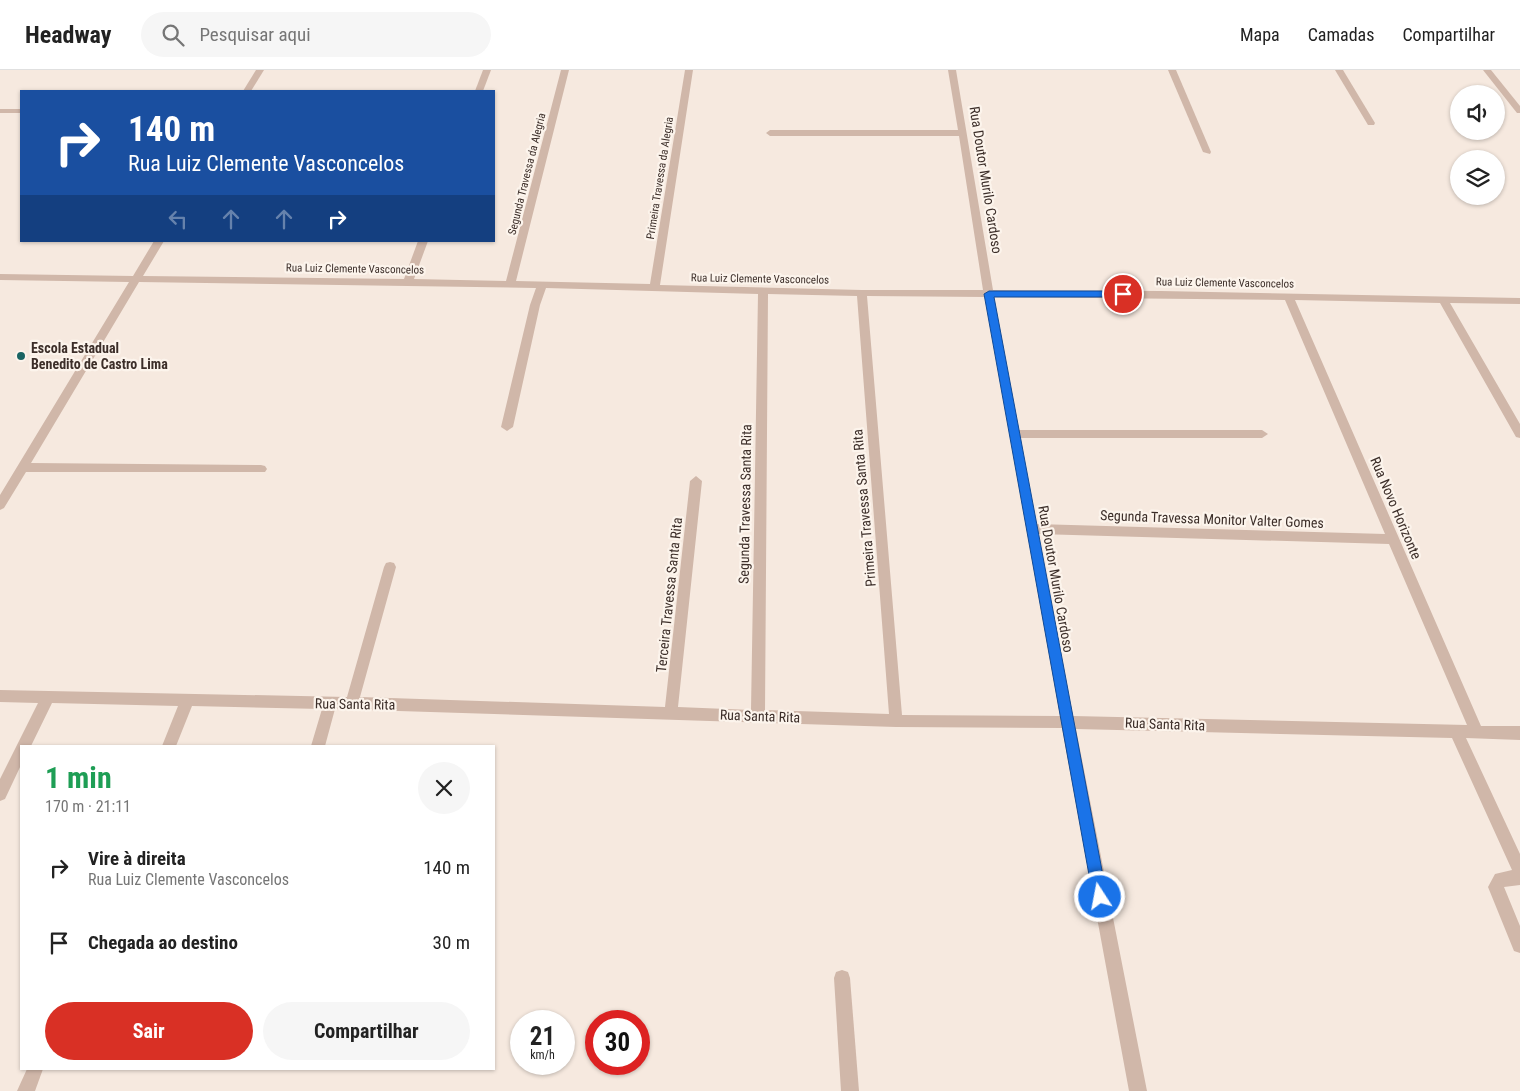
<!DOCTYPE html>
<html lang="pt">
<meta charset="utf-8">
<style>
:root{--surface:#fff;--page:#f6f6f6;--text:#222;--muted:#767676;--line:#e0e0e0;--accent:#d93025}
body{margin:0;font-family:"Roboto Condensed",sans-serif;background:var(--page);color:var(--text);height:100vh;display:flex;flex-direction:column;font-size:19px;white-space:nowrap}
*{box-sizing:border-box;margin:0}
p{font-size:16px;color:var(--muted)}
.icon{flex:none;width:28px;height:28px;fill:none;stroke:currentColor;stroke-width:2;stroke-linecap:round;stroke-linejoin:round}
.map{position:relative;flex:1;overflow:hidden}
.details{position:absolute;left:20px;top:675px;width:475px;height:325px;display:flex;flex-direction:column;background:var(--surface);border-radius:0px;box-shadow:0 1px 4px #0004}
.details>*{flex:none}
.banner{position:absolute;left:20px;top:20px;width:475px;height:152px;border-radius:0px;box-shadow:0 1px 4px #0004;background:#1a4fa0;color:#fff;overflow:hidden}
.fabs{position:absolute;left:1450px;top:15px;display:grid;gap:10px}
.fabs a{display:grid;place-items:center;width:55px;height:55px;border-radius:50%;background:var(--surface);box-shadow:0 1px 4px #0004;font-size:25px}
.speed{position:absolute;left:510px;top:940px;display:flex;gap:10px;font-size:25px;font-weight:700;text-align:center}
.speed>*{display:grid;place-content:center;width:65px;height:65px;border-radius:50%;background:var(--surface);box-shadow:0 1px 4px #0004;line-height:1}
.speed small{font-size:12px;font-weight:400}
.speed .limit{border:8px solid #d22;background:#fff;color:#111}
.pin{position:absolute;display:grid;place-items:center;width:42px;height:42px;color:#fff;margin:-21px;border:2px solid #fff;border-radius:50%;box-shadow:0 1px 5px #0007}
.me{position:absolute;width:55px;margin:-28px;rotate:349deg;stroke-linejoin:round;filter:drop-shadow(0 0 4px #0008)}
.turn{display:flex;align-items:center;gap:18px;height:105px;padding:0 25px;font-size:22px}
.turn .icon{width:65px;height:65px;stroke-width:2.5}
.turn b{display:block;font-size:35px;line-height:42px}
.lanes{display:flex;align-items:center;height:48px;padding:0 25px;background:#0003;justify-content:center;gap:25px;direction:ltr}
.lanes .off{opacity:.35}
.round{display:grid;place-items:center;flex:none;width:52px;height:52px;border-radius:26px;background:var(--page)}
.headline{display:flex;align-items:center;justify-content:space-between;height:85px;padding:0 25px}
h1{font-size:30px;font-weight:700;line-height:38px;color:#1e9e55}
.primary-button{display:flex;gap:10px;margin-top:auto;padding:10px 25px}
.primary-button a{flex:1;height:58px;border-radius:30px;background:var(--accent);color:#fff;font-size:20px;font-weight:700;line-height:58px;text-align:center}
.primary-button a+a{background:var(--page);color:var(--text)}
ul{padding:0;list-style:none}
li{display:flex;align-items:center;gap:15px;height:75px;padding:0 25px}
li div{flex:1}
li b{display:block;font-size:19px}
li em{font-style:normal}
header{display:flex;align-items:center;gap:30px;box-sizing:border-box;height:70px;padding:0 25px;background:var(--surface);border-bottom:1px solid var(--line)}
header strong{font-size:24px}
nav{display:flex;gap:28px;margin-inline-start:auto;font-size:18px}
.search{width:350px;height:45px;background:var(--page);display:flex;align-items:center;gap:12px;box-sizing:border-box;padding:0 18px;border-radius:28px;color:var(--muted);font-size:19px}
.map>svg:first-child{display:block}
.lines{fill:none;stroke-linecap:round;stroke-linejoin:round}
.minor{fill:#d0b7a9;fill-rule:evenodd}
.route{fill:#1a73e8;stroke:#114b97}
.poi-dot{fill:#196463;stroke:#fcf4ec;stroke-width:2}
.labels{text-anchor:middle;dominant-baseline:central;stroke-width:4.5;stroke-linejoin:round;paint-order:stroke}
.far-street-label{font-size:11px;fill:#3c2e29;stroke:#fcf4ec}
.street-label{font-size:14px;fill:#3c2e29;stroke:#fcf4ec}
.poi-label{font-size:14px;font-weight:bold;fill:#3c2e29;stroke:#fcf4ec;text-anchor:start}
</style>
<header>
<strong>Headway</strong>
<div class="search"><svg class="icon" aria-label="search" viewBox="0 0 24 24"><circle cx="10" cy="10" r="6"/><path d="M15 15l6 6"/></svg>Pesquisar aqui</div>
<nav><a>Mapa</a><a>Camadas</a><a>Compartilhar</a></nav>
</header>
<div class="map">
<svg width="1520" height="1021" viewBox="0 0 1520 1021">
<rect width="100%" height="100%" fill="#f6e9df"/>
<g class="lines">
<g class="minor">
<polygon points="256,0 264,0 251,21 243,21"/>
<polygon points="483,0 491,0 483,21 475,21"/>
<path d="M 561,0 L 569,0 L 516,211 L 650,214 L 685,0 L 693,0 L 660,215 L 862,220 L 983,220 L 959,66 L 770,66 L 766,63 L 770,60 L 958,60 L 948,0 L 956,0 L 993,220 L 1161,221 L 1520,228 L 1520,234 L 1450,233 L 1520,354 L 1520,368 L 1516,367 L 1440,233 L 1295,230 L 1481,656 L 1520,656 L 1520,670 L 1466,668 L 1520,784 L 1520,815 L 1504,817 L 1520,856 L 1520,883 L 1514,881 L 1488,817 L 1495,804 L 1512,800 L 1452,668 L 1076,659 L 1147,1021 L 1129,1021 L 1062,658 L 896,657 L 335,639 L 325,676 L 311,676 L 322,639 L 192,636 L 176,676 L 162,676 L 178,636 L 52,633 L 31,676 L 21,676 L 21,695 L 5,729 L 0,731 L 0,709 L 38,633 L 0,632 L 0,620 L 347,627 L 384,497 L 386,493 L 390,492 L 394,493 L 396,497 L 360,627 L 665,637 L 690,411 L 696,406 L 702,411 L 678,637 L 751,640 L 758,224 L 546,218 L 540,235 L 513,357 L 507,361 L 501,357 L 530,235 L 536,218 L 139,212 L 31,393 L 261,395 L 265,396 L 267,399 L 265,402 L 26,402 L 4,438 L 0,440 L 0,425 L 129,212 L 0,210 L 0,204 L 133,206 L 154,171 L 164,171 L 143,206 L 404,209 L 418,171 L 428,171 L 414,209 L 506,211 ZM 768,224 L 857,226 L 889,644 L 765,640 ZM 867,226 L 985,227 L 1060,646 L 902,645 ZM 994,227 L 1285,230 L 1385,464 L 1036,454 L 1020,368 L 1262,368 L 1268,364 L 1262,360 L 1019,360 ZM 1038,464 L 1389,474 L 1467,655 L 1073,646 Z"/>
<polygon points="1168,0 1176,0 1211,82 1210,84 1203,82"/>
<polygon points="1335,0 1343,0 1375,53 1374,55 1368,55"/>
<polygon points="1483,0 1491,0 1520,36 1520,43 1517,43"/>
<rect x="0" y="39" width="21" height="4"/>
<polygon points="842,900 848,902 850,908 859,1021 841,1021 834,908 836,902"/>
<polygon points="27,999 43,999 35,1021 17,1021"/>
</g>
</g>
<polygon class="route" points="989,221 1123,221 1127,224 1123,227 994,227 1107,827 1105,832 1100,834 1095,832 1093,827 984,224"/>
<circle class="poi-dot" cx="21" cy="286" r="5"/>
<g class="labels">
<g class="far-street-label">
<text transform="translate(527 104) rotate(-76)">Segunda Travessa da Alegria</text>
<text transform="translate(660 108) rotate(-81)">Primeira Travessa da Alegria</text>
<text transform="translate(355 199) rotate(1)">Rua Luiz Clemente Vasconcelos</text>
<text transform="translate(760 209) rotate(1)">Rua Luiz Clemente Vasconcelos</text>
<text transform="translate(1225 213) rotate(1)">Rua Luiz Clemente Vasconcelos</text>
</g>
<g class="street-label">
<text transform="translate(986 110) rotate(81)">Rua Doutor Murilo Cardoso</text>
<text transform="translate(745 434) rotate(-89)">Segunda Travessa Santa Rita</text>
<text transform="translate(864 438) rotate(-95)">Primeira Travessa Santa Rita</text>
<text transform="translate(1396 438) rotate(67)">Rua Novo Horizonte</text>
<text transform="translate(1212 449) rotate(2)">Segunda Travessa Monitor Valter Gomes</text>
<text transform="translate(1056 509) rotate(80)">Rua Doutor Murilo Cardoso</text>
<text transform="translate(669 525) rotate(-84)">Terceira Travessa Santa Rita</text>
<text transform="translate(355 634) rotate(1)">Rua Santa Rita</text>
<text transform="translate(760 646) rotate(2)">Rua Santa Rita</text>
<text transform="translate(1165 654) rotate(2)">Rua Santa Rita</text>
</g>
<g class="poi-label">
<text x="31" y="278">Escola Estadual<tspan x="31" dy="16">Benedito de Castro Lima</tspan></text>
</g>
</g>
</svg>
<div class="fabs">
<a><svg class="icon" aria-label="sound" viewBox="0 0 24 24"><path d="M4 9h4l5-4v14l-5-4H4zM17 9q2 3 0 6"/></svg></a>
<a><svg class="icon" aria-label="layers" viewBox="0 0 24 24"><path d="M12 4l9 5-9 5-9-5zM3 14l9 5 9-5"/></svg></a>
</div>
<div class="speed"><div>21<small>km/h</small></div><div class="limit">30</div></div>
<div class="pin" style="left:1123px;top:224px;background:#d93025"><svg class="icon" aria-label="arrive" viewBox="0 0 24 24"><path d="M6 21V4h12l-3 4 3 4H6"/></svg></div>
<svg class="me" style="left:1100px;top:827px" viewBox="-20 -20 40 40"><circle r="17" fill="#1a73e8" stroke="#fff" stroke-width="3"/><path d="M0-11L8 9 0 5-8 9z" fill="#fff"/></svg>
<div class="banner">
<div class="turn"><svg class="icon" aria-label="right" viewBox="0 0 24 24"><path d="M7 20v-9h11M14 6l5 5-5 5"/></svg><div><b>140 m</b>Rua Luiz Clemente Vasconcelos</div></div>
<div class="lanes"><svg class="icon off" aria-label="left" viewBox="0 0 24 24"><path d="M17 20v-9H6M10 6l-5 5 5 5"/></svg><svg class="icon off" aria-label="ahead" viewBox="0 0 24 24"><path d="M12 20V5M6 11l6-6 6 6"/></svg><svg class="icon off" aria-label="ahead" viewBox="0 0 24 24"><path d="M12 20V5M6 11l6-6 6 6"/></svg><svg class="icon" aria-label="right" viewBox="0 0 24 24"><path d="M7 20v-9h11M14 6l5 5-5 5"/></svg></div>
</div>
<section class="details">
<div class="headline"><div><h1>1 min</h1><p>170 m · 21:11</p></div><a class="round"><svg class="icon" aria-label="close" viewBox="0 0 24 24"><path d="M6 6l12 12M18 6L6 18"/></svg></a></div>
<ul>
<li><svg class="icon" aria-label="right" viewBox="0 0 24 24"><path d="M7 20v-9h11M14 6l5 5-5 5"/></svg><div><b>Vire à direita</b><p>Rua Luiz Clemente Vasconcelos</p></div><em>140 m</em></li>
<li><svg class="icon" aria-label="arrive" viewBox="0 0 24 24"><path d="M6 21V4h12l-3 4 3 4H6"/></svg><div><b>Chegada ao destino</b></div><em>30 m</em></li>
</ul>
<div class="primary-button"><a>Sair</a><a>Compartilhar</a></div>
</section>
</div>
